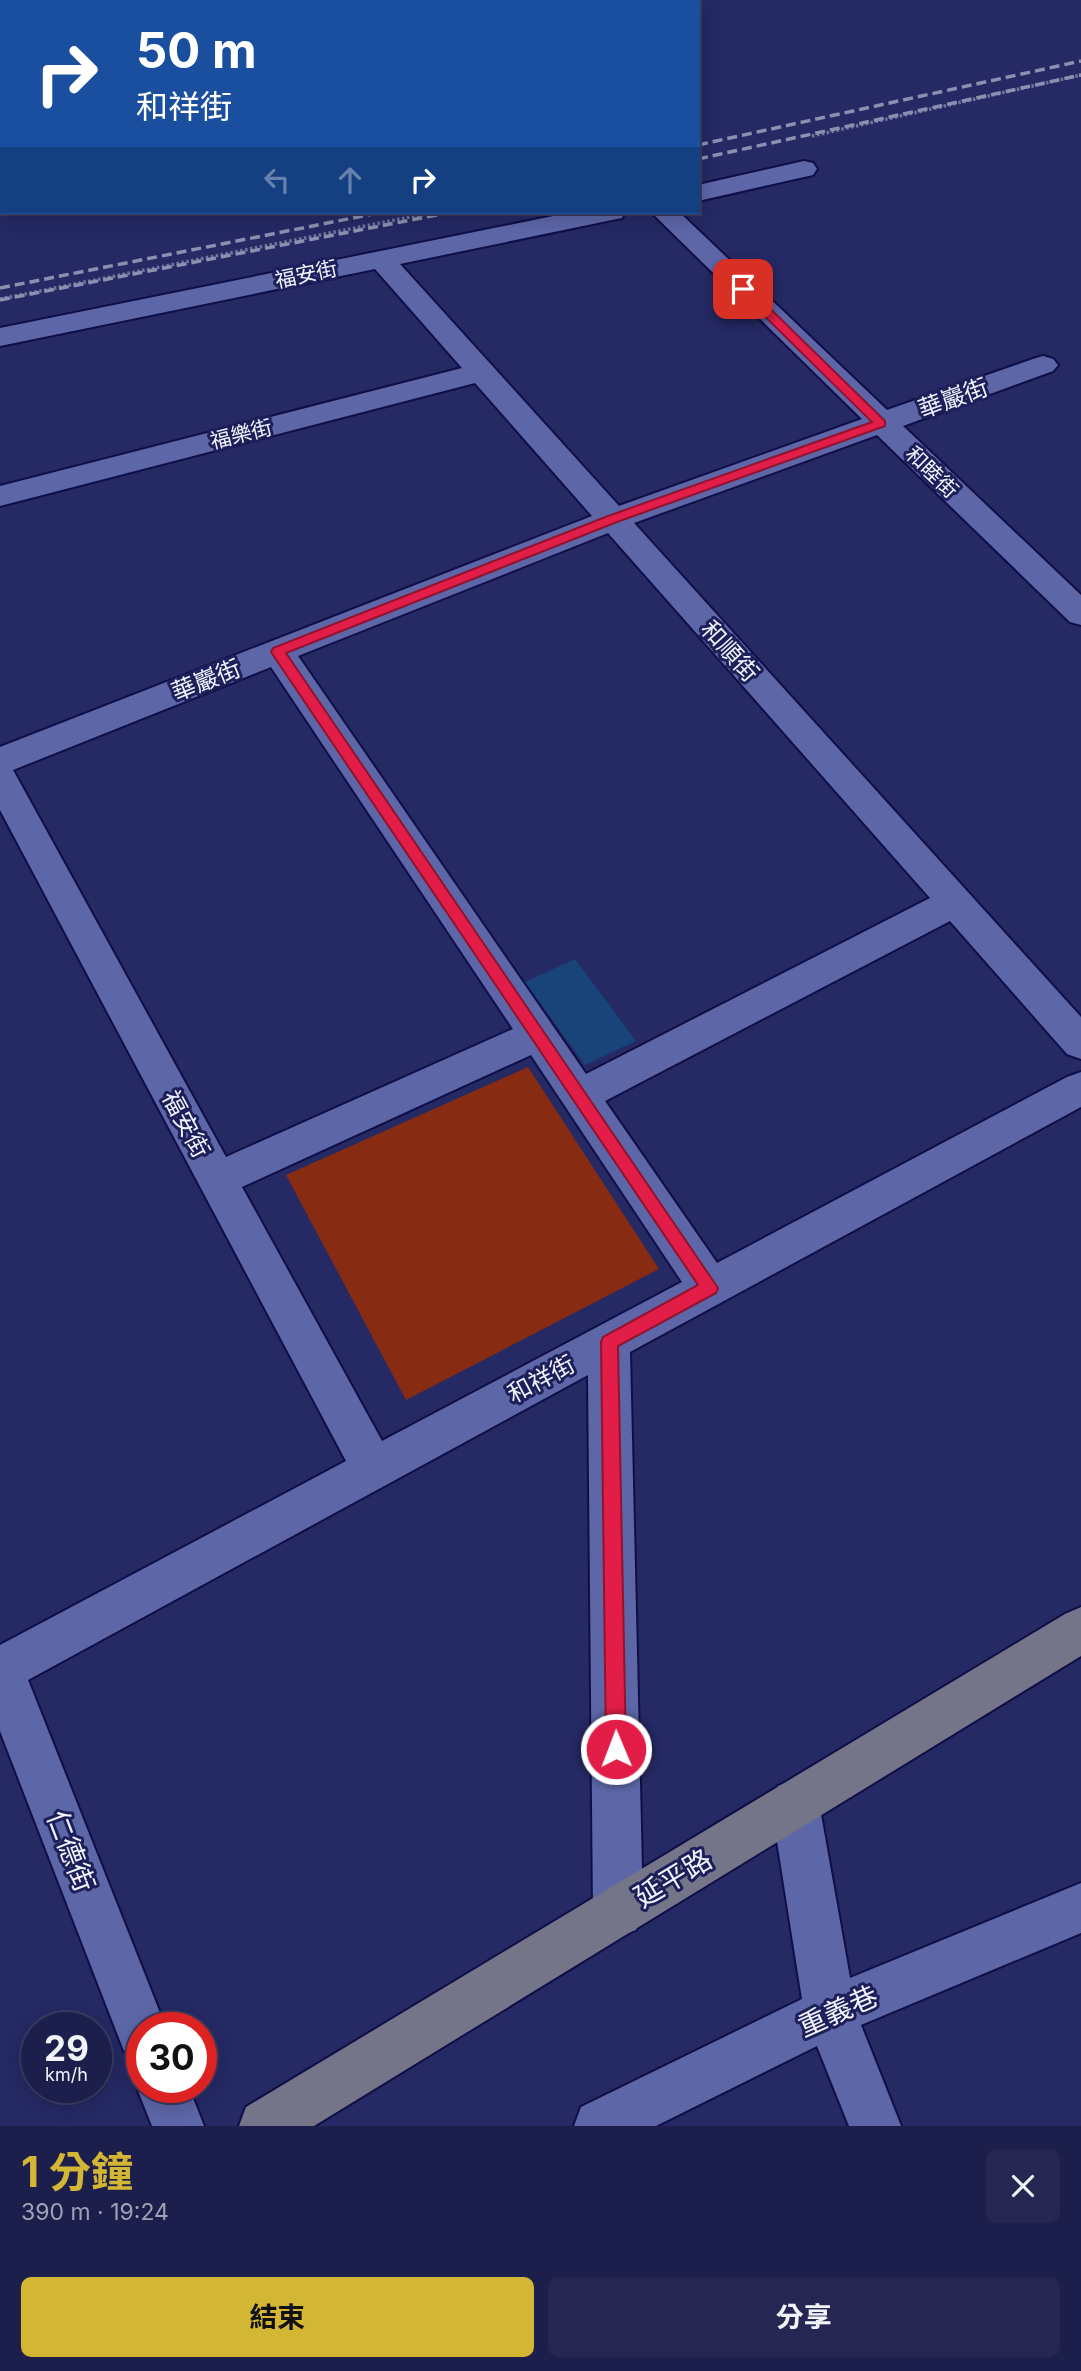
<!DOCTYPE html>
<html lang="zh-TW">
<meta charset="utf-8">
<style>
:root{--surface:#1c1f4b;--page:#252752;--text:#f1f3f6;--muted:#a0a2b5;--line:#3a3d63;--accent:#d4b635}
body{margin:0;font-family:Inter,"Noto Sans TC",sans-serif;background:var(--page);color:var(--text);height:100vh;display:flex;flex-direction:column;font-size:26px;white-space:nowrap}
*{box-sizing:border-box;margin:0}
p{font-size:23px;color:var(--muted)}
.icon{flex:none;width:38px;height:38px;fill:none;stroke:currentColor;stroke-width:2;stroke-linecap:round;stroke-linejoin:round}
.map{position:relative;height:2126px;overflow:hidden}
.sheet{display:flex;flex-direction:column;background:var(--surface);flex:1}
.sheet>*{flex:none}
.banner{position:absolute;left:0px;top:0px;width:700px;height:214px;box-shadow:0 4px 18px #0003,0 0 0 2px var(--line);background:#1a4fa0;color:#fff;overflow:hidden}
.speed{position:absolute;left:21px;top:2012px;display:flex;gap:14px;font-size:35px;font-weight:700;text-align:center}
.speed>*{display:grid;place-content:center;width:91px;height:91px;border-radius:50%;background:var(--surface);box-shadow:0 4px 18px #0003,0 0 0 2px var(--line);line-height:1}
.speed small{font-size:18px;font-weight:400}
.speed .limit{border:10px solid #d22;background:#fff;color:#111}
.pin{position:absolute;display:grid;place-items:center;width:60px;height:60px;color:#fff;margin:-30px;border-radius:14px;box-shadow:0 4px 10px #0006}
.me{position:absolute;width:77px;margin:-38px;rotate:359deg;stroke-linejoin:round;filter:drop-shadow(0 0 5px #0008)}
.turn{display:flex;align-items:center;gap:24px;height:147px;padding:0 21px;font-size:32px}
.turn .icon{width:91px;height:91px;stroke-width:2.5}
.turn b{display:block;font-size:49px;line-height:60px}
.lanes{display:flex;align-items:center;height:66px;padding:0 21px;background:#0003;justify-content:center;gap:35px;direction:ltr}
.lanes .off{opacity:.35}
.round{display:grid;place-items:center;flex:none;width:74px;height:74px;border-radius:10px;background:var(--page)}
.overview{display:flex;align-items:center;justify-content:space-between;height:119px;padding:0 21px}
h1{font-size:42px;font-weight:700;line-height:52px;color:var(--accent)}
.button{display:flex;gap:14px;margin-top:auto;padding:14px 21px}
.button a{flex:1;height:80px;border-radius:10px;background:var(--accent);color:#111;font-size:28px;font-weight:700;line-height:80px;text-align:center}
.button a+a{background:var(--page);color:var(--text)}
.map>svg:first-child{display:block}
.green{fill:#872b13}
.building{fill:#184479}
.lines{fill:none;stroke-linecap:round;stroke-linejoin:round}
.lane-casing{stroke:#100e47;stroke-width:4}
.street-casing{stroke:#100e47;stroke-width:4}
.secondary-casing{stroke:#100e47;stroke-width:4}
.path{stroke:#71759c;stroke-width:3.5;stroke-dasharray:2.5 2.5;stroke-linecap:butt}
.lane{fill:#5d67a8;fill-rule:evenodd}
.street{fill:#5d67a8;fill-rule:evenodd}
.secondary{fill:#747589;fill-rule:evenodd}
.rail{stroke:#8c8fb0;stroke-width:3.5;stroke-dasharray:10 5;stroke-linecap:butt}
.route{fill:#e11d48;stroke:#92132f;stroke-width:2}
.labels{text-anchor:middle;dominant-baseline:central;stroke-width:6;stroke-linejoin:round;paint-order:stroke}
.far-street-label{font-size:21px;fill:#f1f3fb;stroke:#1c1f59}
.street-label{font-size:24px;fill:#f1f3fb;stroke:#1c1f59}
.near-street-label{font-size:28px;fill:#f1f3fb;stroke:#1c1f59}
</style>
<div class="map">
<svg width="1081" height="2126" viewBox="0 0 1081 2126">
<rect width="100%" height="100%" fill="#252964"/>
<polygon class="green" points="528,1067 659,1269 406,1400 286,1175"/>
<polygon class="building" points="575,959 636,1041 585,1065 525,982"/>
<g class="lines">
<defs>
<rect id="lane" x="679" y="0" width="12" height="2"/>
<g id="street">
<polygon points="804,161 813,163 817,169 813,175 698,201 698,185"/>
<path d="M 573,212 L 625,212 L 622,218 L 612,220 L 400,264 L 619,506 L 862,419 L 651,212 L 679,212 L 887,410 L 1033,359 L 1043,356 L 1053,359 L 1058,365 L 1053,371 L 903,426 L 1081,595 L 1081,625 L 1070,622 L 877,435 L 634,523 L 1081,1017 L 1081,1059 L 1067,1054 L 950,921 L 605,1101 L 717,1263 L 1067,1077 L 1081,1072 L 1081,1107 L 630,1352 L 643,1912 L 636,1930 L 618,1937 L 600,1930 L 593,1912 L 588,1375 L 28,1680 L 166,2028 L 142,2028 L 142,2059 L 124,2051 L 0,1731 L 0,1645 L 346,1461 L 0,810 L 0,747 L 592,516 L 475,383 L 0,506 L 0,486 L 462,368 L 375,269 L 0,346 L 0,328 ZM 608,533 L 930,898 L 586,1074 L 298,656 ZM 271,667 L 513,1029 L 226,1157 L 13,770 ZM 531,1055 L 682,1282 L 382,1441 L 242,1187 Z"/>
<polygon points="795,1779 812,1786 819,1803 850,1978 1081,1883 1081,1933 861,2025 901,2126 849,2126 817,2046 656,2126 574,2126 581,2107 802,1999 771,1803 778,1786"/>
<polygon points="142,2076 142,2088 189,2088 204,2126 152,2126 137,2088"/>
</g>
<polygon id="secondary" points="1081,1607 1081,1656 314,2126 239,2126 246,2107 1065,1614"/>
</defs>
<use href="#lane" class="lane-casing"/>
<use href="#street" class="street-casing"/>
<use href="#secondary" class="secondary-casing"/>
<g class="path">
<polyline points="812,136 1081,75"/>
<polyline points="0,299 435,212"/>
</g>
<use href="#lane" class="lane"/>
<use href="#street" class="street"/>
<use href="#secondary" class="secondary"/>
<g class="rail">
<polyline points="698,145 1081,61"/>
<polyline points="698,159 1081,75"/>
<polyline points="0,288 383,212"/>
<polyline points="0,300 452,212"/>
</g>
</g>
<polygon class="route" points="739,286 747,286 885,421 885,426 617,522 286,653 718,1288 716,1293 618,1346 626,1749 623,1756 616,1759 609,1756 606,1749 601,1342 603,1337 698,1285 271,652 273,648 608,516 872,422 739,291"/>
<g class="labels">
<g class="far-street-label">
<text transform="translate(306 274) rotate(-12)">福安街</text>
<text transform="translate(241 434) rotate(-14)">福樂街</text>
<text transform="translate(932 472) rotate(44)">和睦街</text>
</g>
<g class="street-label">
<text transform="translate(953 398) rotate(-20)">華巖街</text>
<text transform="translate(730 651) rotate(48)">和順街</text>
<text transform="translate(206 680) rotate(-22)">華巖街</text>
<text transform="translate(186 1124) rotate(62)">福安街</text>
<text transform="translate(541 1379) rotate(-28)">和祥街</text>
</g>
<g class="near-street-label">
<text transform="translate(71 1851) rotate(69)">仁德街</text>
<text transform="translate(673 1878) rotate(-31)">延平路</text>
<text transform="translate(838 2011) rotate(-24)">重義巷</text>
</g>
</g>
</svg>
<div class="speed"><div>29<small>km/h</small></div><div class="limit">30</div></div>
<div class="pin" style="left:743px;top:289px;background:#d93025"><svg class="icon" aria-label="arrive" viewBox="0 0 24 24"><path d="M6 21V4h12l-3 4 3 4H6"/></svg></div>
<svg class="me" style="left:616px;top:1749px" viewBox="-20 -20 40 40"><circle r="17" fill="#e11d48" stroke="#fff" stroke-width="3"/><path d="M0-11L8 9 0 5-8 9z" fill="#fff"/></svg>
<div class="banner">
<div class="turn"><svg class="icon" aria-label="right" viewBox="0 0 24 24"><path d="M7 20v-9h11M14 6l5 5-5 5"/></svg><div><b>50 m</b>和祥街</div></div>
<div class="lanes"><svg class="icon off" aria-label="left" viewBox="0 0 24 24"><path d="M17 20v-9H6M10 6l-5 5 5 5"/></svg><svg class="icon off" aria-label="ahead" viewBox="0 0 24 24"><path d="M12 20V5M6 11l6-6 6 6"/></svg><svg class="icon" aria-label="right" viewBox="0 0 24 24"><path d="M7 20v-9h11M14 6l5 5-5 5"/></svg></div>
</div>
</div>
<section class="sheet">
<div class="overview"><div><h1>1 分鐘</h1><p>390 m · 19:24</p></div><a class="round"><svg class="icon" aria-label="close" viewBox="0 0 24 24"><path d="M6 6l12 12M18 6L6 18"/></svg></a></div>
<div class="button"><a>結束</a><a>分享</a></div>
</section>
